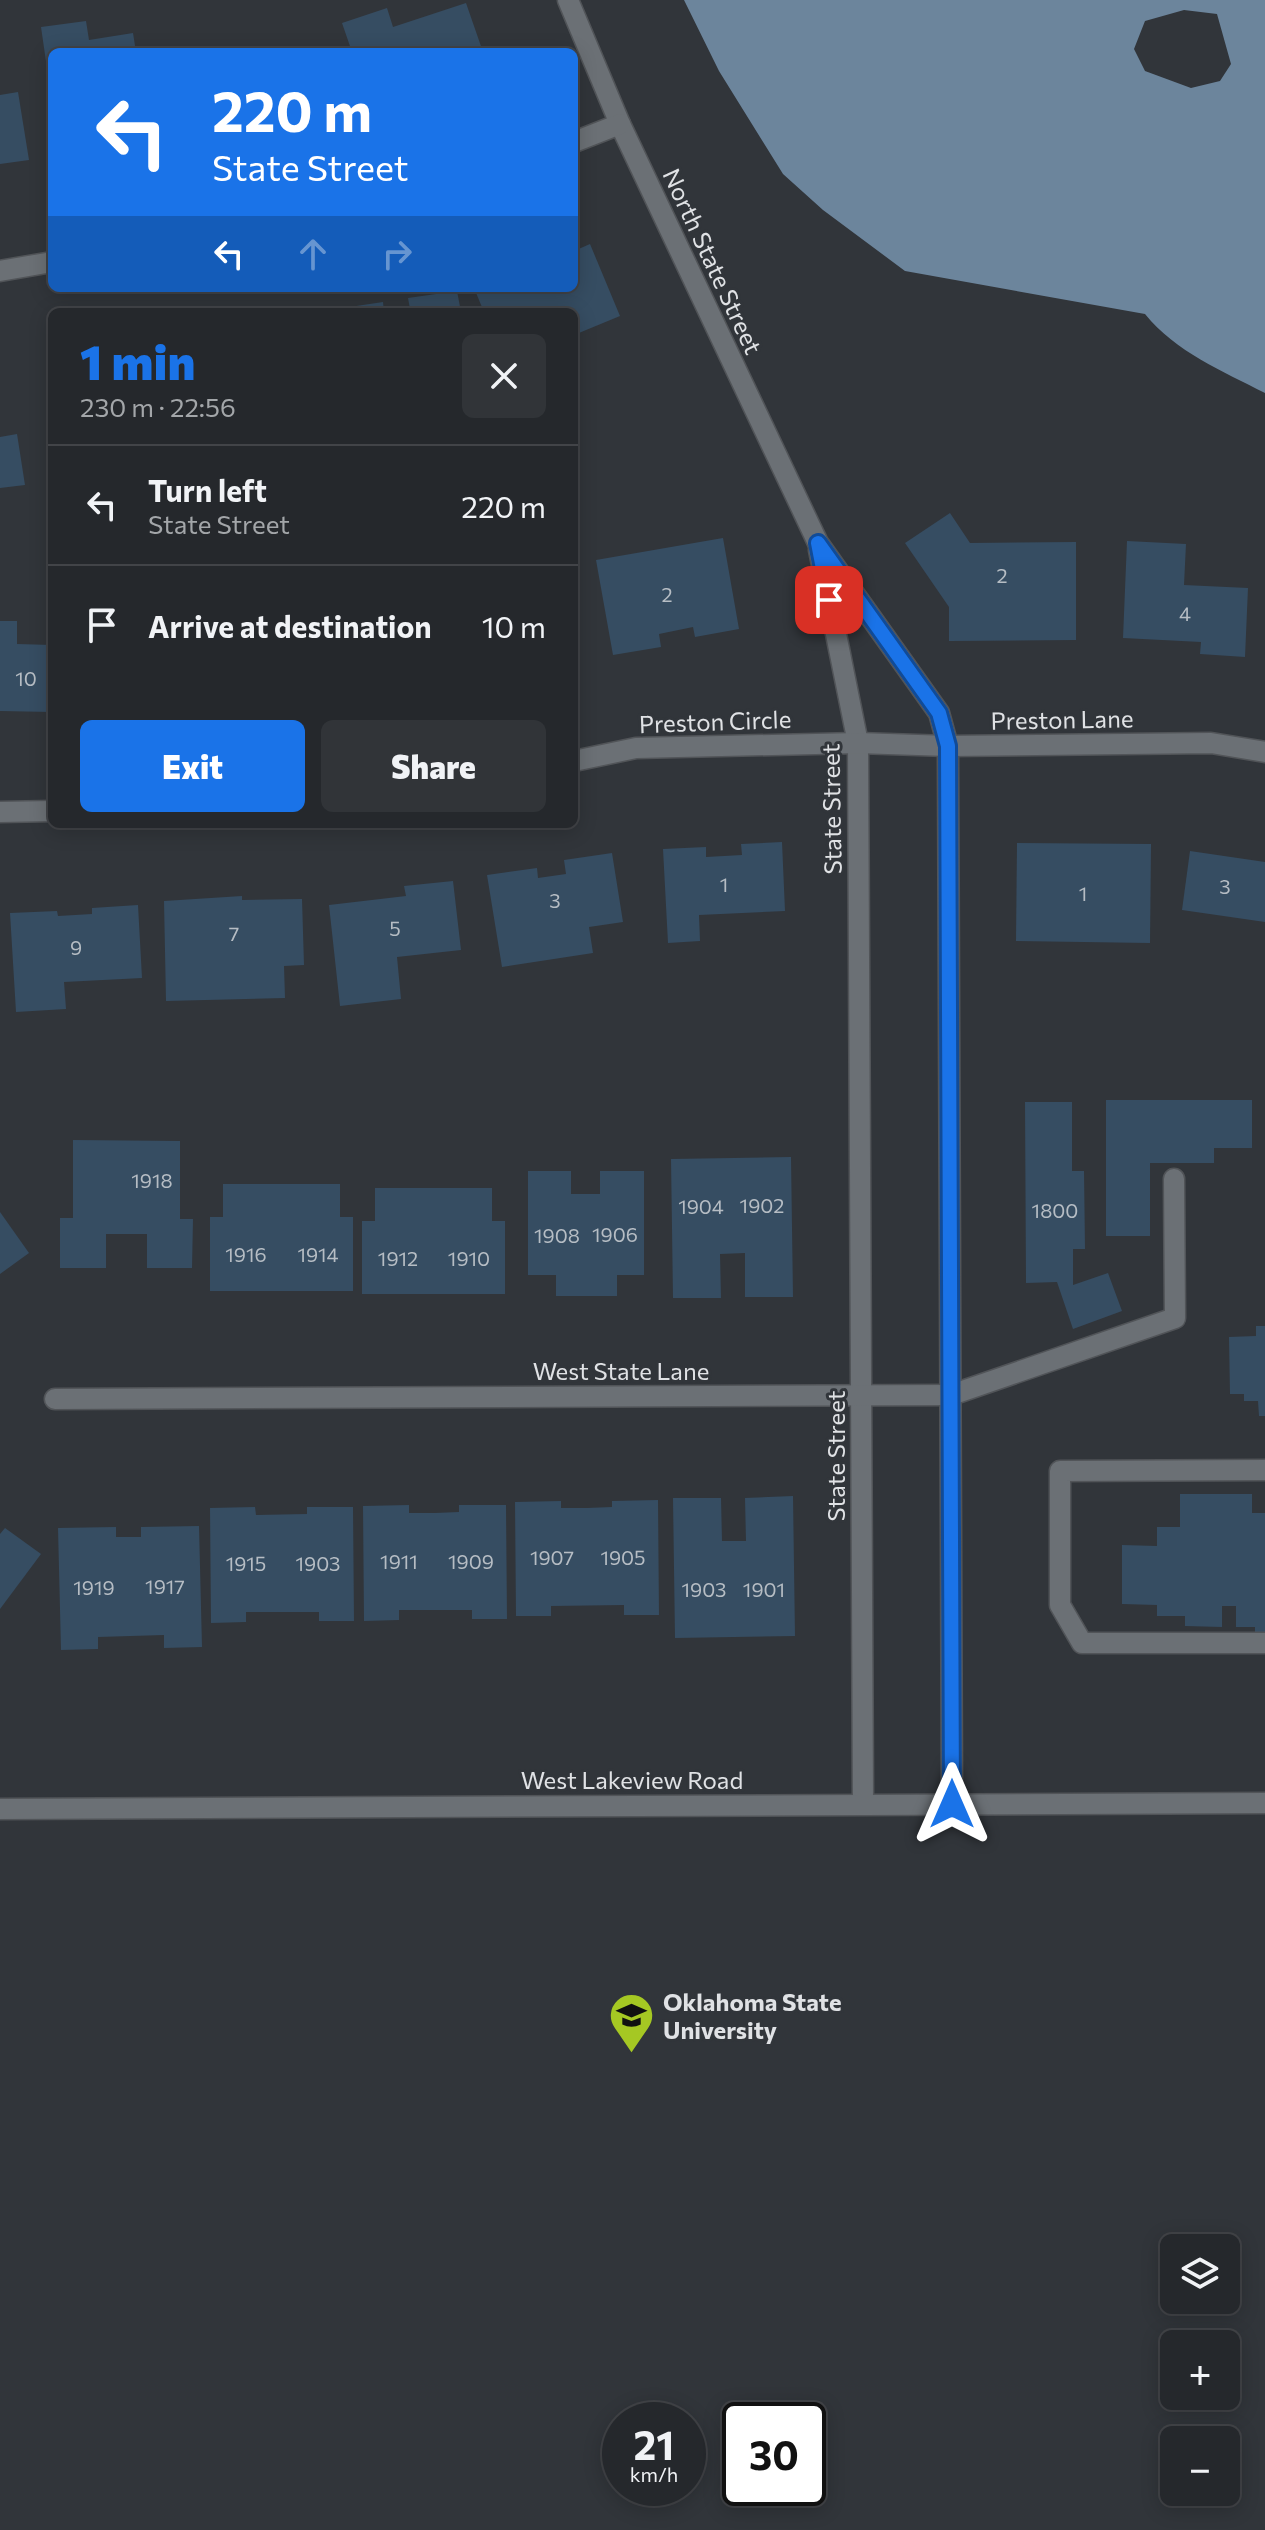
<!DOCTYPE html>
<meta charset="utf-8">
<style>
:root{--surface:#25282c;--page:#313438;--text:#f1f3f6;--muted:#a3a6a9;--line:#424448;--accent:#1a73e8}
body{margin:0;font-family:Commissioner,sans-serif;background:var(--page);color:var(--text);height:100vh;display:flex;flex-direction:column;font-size:30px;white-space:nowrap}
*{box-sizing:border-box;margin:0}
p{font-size:26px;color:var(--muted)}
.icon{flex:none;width:44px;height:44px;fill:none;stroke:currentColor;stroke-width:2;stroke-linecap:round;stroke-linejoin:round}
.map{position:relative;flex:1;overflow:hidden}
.sheet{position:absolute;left:48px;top:308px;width:530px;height:520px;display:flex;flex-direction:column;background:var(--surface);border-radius:12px;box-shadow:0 4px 20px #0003,0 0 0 2px var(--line)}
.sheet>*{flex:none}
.hud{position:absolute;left:48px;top:48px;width:530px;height:244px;border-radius:12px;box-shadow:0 4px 20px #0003,0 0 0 2px var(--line);background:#1a73e8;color:#fff;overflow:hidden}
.fabs{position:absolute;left:1160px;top:2234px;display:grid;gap:16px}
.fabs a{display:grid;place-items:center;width:80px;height:80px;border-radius:12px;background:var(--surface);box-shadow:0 4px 20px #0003,0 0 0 2px var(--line);font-size:40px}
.speed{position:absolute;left:602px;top:2402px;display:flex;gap:16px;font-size:40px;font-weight:700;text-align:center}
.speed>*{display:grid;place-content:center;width:104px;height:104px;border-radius:50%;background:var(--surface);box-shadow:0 4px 20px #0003,0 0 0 2px var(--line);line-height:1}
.speed small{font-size:20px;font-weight:400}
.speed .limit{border:4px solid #111;border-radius:12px;background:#fff;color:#111}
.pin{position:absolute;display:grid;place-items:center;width:68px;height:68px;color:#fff;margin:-34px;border-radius:16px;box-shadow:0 4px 12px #0006}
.me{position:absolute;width:88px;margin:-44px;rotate:0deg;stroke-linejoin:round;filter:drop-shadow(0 0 6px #0008)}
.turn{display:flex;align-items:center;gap:28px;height:168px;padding:0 32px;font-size:36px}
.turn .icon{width:104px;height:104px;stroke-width:2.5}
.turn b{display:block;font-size:56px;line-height:68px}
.lanes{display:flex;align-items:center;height:76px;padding:0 32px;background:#0003;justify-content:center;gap:40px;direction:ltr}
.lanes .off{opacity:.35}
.round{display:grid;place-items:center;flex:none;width:84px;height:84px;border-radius:12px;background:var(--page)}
.overview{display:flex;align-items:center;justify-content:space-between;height:136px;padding:0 32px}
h1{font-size:48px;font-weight:800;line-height:60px;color:var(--accent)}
.cta{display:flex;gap:16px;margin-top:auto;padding:16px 32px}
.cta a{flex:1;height:92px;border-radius:12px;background:var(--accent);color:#fff;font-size:32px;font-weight:800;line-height:92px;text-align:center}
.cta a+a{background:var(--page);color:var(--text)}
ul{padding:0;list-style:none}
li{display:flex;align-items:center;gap:24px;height:120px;padding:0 32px;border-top:2px solid var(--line)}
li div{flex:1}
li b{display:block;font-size:30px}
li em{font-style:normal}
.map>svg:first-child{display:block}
.water{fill:#6c859c;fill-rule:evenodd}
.building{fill:#364d62}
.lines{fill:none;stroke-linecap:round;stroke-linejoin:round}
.service-casing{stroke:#515458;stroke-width:23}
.minor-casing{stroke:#515458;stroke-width:23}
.secondary-casing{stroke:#515458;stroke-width:23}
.service{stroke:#6b7075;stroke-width:20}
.minor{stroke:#6b7075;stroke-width:20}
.secondary{stroke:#6b7075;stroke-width:20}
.route-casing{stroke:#114b97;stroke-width:20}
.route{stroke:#1a73e8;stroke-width:14}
.labels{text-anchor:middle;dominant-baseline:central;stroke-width:6;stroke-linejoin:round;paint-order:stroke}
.number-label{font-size:20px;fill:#b6bdc4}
.street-label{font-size:24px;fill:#e0e2e5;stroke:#31353a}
.poi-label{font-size:24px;font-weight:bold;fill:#e0e2e5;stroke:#31353a;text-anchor:start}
</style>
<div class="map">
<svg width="1265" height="2530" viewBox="0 0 1265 2530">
<rect width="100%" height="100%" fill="#31353a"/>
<path class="water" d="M 684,0 L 1265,0 L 1265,393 C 1222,371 1176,352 1145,314 L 905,271 L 823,210 L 783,174 L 719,71 ZM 1184,10 L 1217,14 L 1231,64 L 1220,81 L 1191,88 L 1145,71 L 1134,49 L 1145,21 Z"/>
<g class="building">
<polygon points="466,3 483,52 352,52 342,23 387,8 393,27"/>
<polygon points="86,21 89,40 133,33 136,52 52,52 50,89 41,27"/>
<polygon points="18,92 29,160 0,164 0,95"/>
<polygon points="590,244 620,316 574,335 574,312 484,312 474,288 574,288 574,251"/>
<polygon points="457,291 461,312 400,312 410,309 408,298"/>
<polygon points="383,302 384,312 337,312 336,309"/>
<polygon points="17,434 25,485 0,488 0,437"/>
<polygon points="950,513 970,543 1076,542 1076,640 949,641 949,607 905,543"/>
<polygon points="723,538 739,629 695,637 693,627 659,634 661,647 613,655 596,560"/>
<polygon points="1127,541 1186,544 1184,585 1248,588 1245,657 1200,654 1201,642 1123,638"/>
<polygon points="0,621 17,621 17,644 52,645 52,712 0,711"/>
<polygon points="782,842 785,911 699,915 700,941 668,943 663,849 706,847 706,857 742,855 741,844"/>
<polygon points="1017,843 1151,844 1150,943 1016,941"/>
<polygon points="1190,851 1265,862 1265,922 1182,910"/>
<polygon points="612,853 623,922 589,927 593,953 502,967 487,875 537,868 538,878 566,874 564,860"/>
<polygon points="453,881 461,950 397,957 401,999 340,1006 329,905 406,896 404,886"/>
<polygon points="242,896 242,900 302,899 304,965 284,966 285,998 166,1001 164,901"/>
<polygon points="138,905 142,978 64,982 66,1009 16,1012 10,913 57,911 58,916 92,914 92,908"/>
<polygon points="1106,1100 1252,1100 1252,1148 1214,1148 1214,1163 1150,1163 1150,1236 1106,1236"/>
<polygon points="1025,1102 1072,1102 1072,1171 1084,1171 1085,1249 1073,1249 1073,1285 1108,1273 1122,1311 1073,1329 1057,1282 1026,1283"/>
<polygon points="73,1140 180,1141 180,1219 193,1219 192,1268 147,1268 147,1234 106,1234 106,1268 60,1268 60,1218 73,1218"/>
<polygon points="791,1157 793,1297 745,1297 745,1253 720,1254 721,1298 673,1298 671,1159"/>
<polygon points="528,1171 571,1171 571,1194 600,1194 600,1171 644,1171 644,1275 617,1275 617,1296 556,1296 556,1275 528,1275"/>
<polygon points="223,1184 340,1184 340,1217 353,1217 353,1291 210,1291 210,1217 223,1217"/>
<polygon points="375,1188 492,1188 492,1221 505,1221 505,1294 362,1294 362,1221 375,1221"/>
<polygon points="0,1212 29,1253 0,1274"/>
<polygon points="1256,1326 1265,1326 1265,1416 1259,1416 1258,1401 1244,1401 1244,1394 1230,1394 1229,1337 1256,1336"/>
<polygon points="1180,1494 1252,1494 1252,1513 1265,1513 1265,1632 1255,1632 1255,1627 1236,1627 1236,1606 1222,1606 1222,1627 1185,1626 1185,1616 1157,1616 1157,1605 1122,1604 1122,1545 1157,1546 1157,1527 1180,1527"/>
<polygon points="793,1496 795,1636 675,1638 673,1498 721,1498 722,1541 746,1541 745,1498"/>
<polygon points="658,1500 659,1615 624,1615 624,1605 551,1606 551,1616 516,1616 515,1502 561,1501 561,1508 587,1508 612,1507 612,1501"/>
<polygon points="409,1505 409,1513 435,1513 459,1512 459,1505 506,1505 507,1619 472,1619 472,1610 399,1610 399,1620 364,1621 363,1506"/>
<polygon points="255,1507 256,1515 307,1514 307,1507 353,1507 354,1621 319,1621 319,1612 246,1612 246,1622 211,1623 210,1508"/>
<polygon points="199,1526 202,1647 164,1648 164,1635 98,1637 98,1649 61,1650 58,1528 116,1527 116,1537 141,1537 141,1527"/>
<polygon points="5,1528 41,1554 0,1609 0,1534"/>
</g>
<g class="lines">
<defs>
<g id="service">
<polyline points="951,1395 1175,1318 1174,1179"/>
<polyline points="1265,1470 1060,1471 1060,1605 1082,1643 1265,1643"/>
</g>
<g id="minor">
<polyline points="568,0 620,124 818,543 939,713 948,746 952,1804"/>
<polyline points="574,142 620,124"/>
<polyline points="0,271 52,262"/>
<polyline points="819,550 858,743 863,1804"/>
<polyline points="574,761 636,748 858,743 948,746 1211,743 1265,752"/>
<polyline points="0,812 52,811"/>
<polyline points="55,1399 951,1395"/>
</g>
<polyline id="secondary" points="0,1809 1265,1803"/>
</defs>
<use href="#service" class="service-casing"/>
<use href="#minor" class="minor-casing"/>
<use href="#secondary" class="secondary-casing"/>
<use href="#service" class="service"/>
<use href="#minor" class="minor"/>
<use href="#secondary" class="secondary"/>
</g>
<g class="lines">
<defs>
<polyline id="route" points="829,600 818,543 939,713 948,746 952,1804"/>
</defs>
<use href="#route" class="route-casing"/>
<use href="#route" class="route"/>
</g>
<defs>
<symbol id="university-pin" viewBox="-11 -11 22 30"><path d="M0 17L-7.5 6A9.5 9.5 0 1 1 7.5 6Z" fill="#a5c823" stroke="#31353a"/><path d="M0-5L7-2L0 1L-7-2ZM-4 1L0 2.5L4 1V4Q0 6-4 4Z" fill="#111"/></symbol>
</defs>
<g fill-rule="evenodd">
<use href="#university-pin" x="606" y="1990" width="51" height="69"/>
</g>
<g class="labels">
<g class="number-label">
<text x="1002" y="575">2</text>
<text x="667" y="594">2</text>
<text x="1185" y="613">4</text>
<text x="26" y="678">10</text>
<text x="724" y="884">1</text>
<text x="1225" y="886">3</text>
<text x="1083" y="893">1</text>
<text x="555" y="900">3</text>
<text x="395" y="928">5</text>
<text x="234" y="933">7</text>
<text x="76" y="947">9</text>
<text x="152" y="1180">1918</text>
<text x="762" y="1205">1902</text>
<text x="701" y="1206">1904</text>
<text x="1055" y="1210">1800</text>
<text x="615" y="1234">1906</text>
<text x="557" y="1235">1908</text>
<text x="246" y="1254">1916</text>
<text x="318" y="1254">1914</text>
<text x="398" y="1258">1912</text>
<text x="469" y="1258">1910</text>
<text x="552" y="1557">1907</text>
<text x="623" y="1557">1905</text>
<text x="399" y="1561">1911</text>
<text x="471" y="1561">1909</text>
<text x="246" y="1563">1915</text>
<text x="318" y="1563">1903</text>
<text x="165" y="1586">1917</text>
<text x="94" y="1587">1919</text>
<text x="704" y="1589">1903</text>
<text x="764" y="1589">1901</text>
</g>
<g class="street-label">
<text transform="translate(713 261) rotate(65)">North State Street</text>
<text transform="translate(1062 719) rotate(-1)">Preston Lane</text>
<text transform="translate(715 721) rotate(-2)">Preston Circle</text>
<text transform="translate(831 809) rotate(-91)">State Street</text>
<text x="621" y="1370">West State Lane</text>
<text transform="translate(835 1456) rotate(-90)">State Street</text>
<text x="632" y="1779">West Lakeview Road</text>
</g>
<g class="poi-label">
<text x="663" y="2001">Oklahoma State<tspan x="663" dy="28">University</tspan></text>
</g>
</g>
</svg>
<div class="fabs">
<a><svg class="icon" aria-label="layers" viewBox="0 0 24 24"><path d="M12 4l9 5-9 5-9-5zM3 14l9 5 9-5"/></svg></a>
<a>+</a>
<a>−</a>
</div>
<div class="speed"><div>21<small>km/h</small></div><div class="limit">30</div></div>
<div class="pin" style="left:829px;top:600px;background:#d93025"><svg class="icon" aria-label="arrive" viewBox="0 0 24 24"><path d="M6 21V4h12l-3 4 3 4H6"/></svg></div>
<svg class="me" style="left:952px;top:1804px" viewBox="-20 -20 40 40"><path d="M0-17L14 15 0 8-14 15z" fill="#1a73e8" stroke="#fff" stroke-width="4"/></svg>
<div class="hud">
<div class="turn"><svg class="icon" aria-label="left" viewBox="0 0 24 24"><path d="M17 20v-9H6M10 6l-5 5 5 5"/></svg><div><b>220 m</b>State Street</div></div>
<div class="lanes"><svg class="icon" aria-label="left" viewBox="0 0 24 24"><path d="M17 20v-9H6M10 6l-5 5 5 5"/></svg><svg class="icon off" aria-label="ahead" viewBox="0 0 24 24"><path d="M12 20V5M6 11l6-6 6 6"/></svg><svg class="icon off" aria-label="right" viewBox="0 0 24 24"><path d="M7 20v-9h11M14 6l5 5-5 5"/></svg></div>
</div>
<section class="sheet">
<div class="overview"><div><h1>1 min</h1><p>230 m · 22:56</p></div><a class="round"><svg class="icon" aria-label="close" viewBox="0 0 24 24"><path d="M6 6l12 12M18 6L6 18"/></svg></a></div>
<ul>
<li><svg class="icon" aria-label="left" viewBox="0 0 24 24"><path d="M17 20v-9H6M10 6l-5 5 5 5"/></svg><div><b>Turn left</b><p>State Street</p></div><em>220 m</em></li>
<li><svg class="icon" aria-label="arrive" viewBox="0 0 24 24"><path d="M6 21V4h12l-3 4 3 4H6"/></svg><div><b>Arrive at destination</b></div><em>10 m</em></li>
</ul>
<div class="cta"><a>Exit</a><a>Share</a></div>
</section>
</div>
